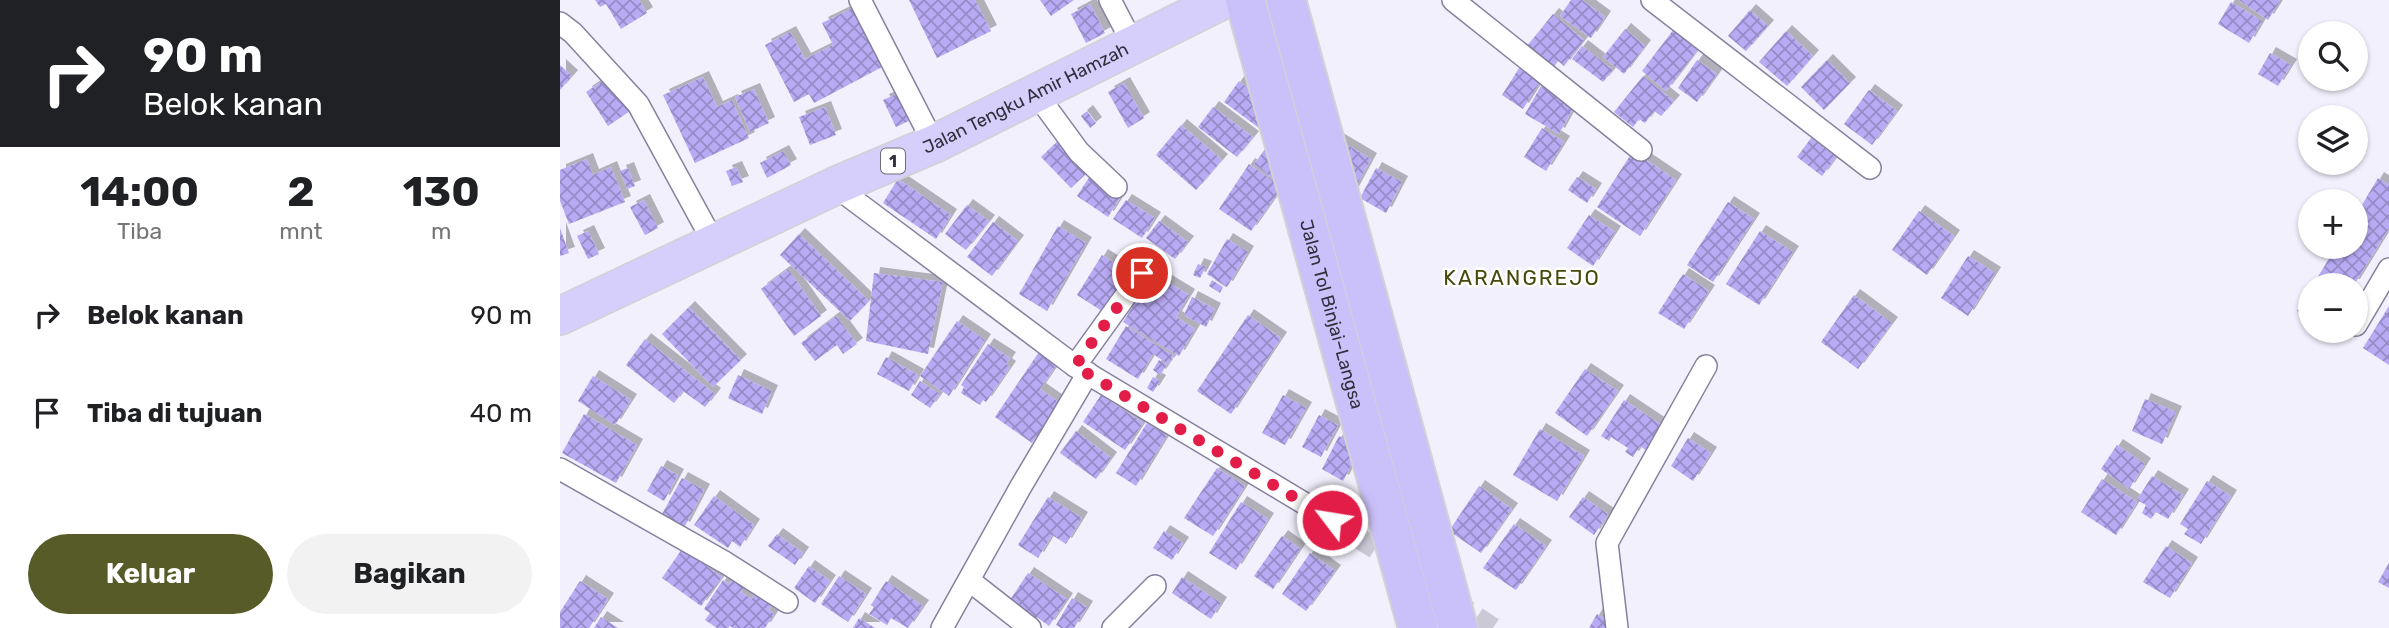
<!DOCTYPE html>
<html lang="id">
<meta charset="utf-8">
<style>
:root{--surface:#fff;--page:#f2f2f2;--text:#202124;--muted:#757577;--accent:#575b28}
body{margin:0;font-family:Rubik,sans-serif;background:var(--page);color:var(--text);height:100vh;display:flex;flex-direction:column;font-size:26px;white-space:nowrap}
*{box-sizing:border-box;margin:0}
p{font-size:23px;color:var(--muted)}
.icon{flex:none;width:38px;height:38px;fill:none;stroke:currentColor;stroke-width:2;stroke-linecap:round;stroke-linejoin:round}
.map{position:relative;flex:1;overflow:hidden}
.sheet{display:flex;flex-direction:column;background:var(--surface);width:560px}
.sheet>*{flex:none}
.banner{background:#202124;color:#fff;overflow:hidden}
.buttons{position:absolute;left:1738px;top:21px;display:grid;gap:14px}
.buttons a{display:grid;place-items:center;width:70px;height:70px;border-radius:50%;background:var(--surface);box-shadow:0 2px 5px #0004;font-size:35px}
.pin{position:absolute;display:grid;place-items:center;width:60px;height:60px;color:#fff;margin:-30px;border:4px solid #fff;border-radius:50%;box-shadow:0 2px 7px #0007}
.me{position:absolute;width:77px;margin:-38px;rotate:301deg;stroke-linejoin:round;filter:drop-shadow(0 0 5px #0008)}
.turn{display:flex;align-items:center;gap:24px;height:147px;padding:0 28px;font-size:32px}
.turn .icon{width:91px;height:91px;stroke-width:2.5}
.turn b{display:block;font-size:49px;line-height:60px}
.eta{display:flex;justify-content:space-evenly;align-items:center;height:119px;text-align:center}
.eta b{font-size:42px;font-weight:700;line-height:49px}
.button{display:flex;gap:14px;margin-top:auto;padding:14px 28px}
.button a{flex:1;height:80px;border-radius:42px;background:var(--accent);color:#fff;font-size:28px;font-weight:700;line-height:80px;text-align:center}
.button a+a{background:var(--page);color:var(--text)}
ul{padding:0;list-style:none}
li{display:flex;align-items:center;gap:21px;height:98px;padding:0 28px}
li div{flex:1}
li b{display:block;font-size:26px}
li em{font-style:normal}
main{display:flex;flex:1;min-height:0}
.map>svg:first-child{display:block}
.building{fill:url(#building-cross-hatch);filter:url(#shadow)}
.lines{fill:none;stroke-linecap:round;stroke-linejoin:round}
.minor-tunnel{stroke:#cbc9d5;stroke-width:21;stroke-dasharray:21 10;stroke-linecap:butt}
.minor-casing{stroke:#86819e;stroke-width:24}
.trunk-casing{stroke:#d2d1d4;stroke-width:40}
.motorway-casing{stroke:#d2d1d4;stroke-width:42}
.minor{stroke:#fff;stroke-width:21}
.trunk{stroke:#d6cefb;stroke-width:37}
.motorway{stroke:#cbc1fa;stroke-width:38}
.route{stroke:#e11d48;stroke-width:12;stroke-dasharray:0 21.6}
.labels{text-anchor:middle;dominant-baseline:central;stroke-width:5;stroke-linejoin:round;paint-order:stroke}
.shield{fill:#fff;stroke:#6f6d76;stroke-width:2}
.shield-label{font-size:16px;font-weight:bold;fill:#312f3b}
.street-label{font-size:18px;fill:#312f3b;stroke:#fff}
.quarter-label{font-size:21px;letter-spacing:2px;fill:#46490c;stroke:#fff}
</style>
<main>
<section class="sheet">
<div class="banner">
<div class="turn"><svg class="icon" aria-label="right" viewBox="0 0 24 24"><path d="M7 20v-9h11M14 6l5 5-5 5"/></svg><div><b>90 m</b>Belok kanan</div></div>
</div>
<div class="eta">
<div><b>14:00</b><p>Tiba</p></div>
<div><b>2</b><p>mnt</p></div>
<div><b>130</b><p>m</p></div>
</div>
<ul>
<li><svg class="icon" aria-label="right" viewBox="0 0 24 24"><path d="M7 20v-9h11M14 6l5 5-5 5"/></svg><div><b>Belok kanan</b></div><em>90 m</em></li>
<li><svg class="icon" aria-label="arrive" viewBox="0 0 24 24"><path d="M6 21V4h12l-3 4 3 4H6"/></svg><div><b>Tiba di tujuan</b></div><em>40 m</em></li>
</ul>
<div class="button"><a>Keluar</a><a>Bagikan</a></div>
</section>
<div class="map">
<svg width="1829" height="628" viewBox="0 0 1829 628">
<defs>
<pattern id="building-cross-hatch" width="8" height="8" patternUnits="userSpaceOnUse" patternTransform="scale(1.75)"><rect width="8" height="8" fill="#b9aaf4"/><path d="M0 0l8 8M0 8l8-8" fill="none" stroke="#978bc7"/></pattern>
<filter id="shadow"><feDropShadow dx="6" dy="-6" stdDeviation="0" flood-color="#0004"/></filter>
</defs>
<rect width="100%" height="100%" fill="#f1f0fc"/>
<g class="building">
<polygon points="35,0 79,0 87,13 61,29 46,4 40,7"/>
<polygon points="349,0 415,0 431,31 377,58"/>
<polygon points="480,0 514,0 491,16"/>
<polygon points="1011,0 1022,0 1045,17 1031,38 1000,16"/>
<polygon points="1679,0 1718,0 1720,1 1708,20"/>
<polygon points="1671,2 1702,21 1689,43 1658,24"/>
<polygon points="530,4 545,33 526,43 511,14"/>
<polygon points="295,7 324,66 254,103 249,94 234,102 205,45 230,32 245,59 273,45 262,23"/>
<polygon points="1190,10 1208,26 1186,51 1168,36"/>
<polygon points="993,14 1024,40 1004,66 998,61 994,67 967,46"/>
<polygon points="1065,29 1085,46 1064,74 1043,57"/>
<polygon points="1114,29 1139,48 1106,91 1082,71"/>
<polygon points="1226,31 1253,56 1227,86 1199,62"/>
<polygon points="1022,46 1053,70 1043,82 1012,59"/>
<polygon points="1710,53 1731,65 1718,86 1698,74"/>
<polygon points="1137,60 1157,74 1137,102 1118,88"/>
<polygon points="1267,60 1290,83 1264,110 1241,87"/>
<polygon points="0,65 12,76 0,90"/>
<polygon points="961,65 974,73 972,77 980,82 963,109 942,95"/>
<polygon points="1083,76 1114,101 1101,116 1094,111 1085,123 1079,119 1073,127 1054,112"/>
<polygon points="48,77 70,111 48,126 26,92"/>
<polygon points="143,77 157,107 172,100 189,138 135,163 103,95"/>
<polygon points="679,81 718,111 703,131 664,102"/>
<polygon points="564,83 584,118 568,128 548,92"/>
<polygon points="981,86 1015,105 999,134 965,114"/>
<polygon points="194,89 209,123 190,132 175,97"/>
<polygon points="1309,90 1337,111 1312,145 1284,124"/>
<polygon points="343,91 355,118 336,127 323,100"/>
<polygon points="265,107 276,135 250,145 239,117"/>
<polygon points="653,107 693,137 677,157 638,127"/>
<polygon points="527,111 536,123 530,128 521,116"/>
<polygon points="621,125 662,160 636,190 596,155"/>
<polygon points="982,128 1004,142 986,171 964,157"/>
<polygon points="772,136 811,159 791,196 751,173"/>
<polygon points="1251,138 1276,157 1262,176 1237,157"/>
<polygon points="498,141 527,173 511,188 481,157"/>
<polygon points="709,144 733,194 694,164"/>
<polygon points="223,151 231,165 207,178 200,163"/>
<polygon points="1073,151 1116,180 1080,236 1037,207"/>
<polygon points="27,159 33,175 51,167 65,202 9,224 0,201 0,170"/>
<polygon points="689,164 722,187 691,231 659,209"/>
<polygon points="176,167 183,182 172,186 166,171"/>
<polygon points="68,168 75,186 67,189 60,171"/>
<polygon points="816,168 842,182 826,213 800,198"/>
<polygon points="530,176 561,196 548,217 517,196"/>
<polygon points="1017,177 1036,189 1027,203 1008,190"/>
<polygon points="1818,178 1829,185 1829,228 1794,285 1753,285 1776,247 1796,247 1796,215"/>
<polygon points="338,179 391,215 376,239 323,203"/>
<polygon points="84,200 98,228 85,235 70,207"/>
<polygon points="566,200 595,218 582,238 553,219"/>
<polygon points="1168,202 1194,219 1153,282 1127,265"/>
<polygon points="407,205 429,221 406,250 385,234"/>
<polygon points="1359,211 1394,236 1367,275 1332,250"/>
<polygon points="1029,215 1055,232 1033,266 1007,248"/>
<polygon points="599,221 628,242 615,259 586,238"/>
<polygon points="433,222 458,241 432,276 407,257"/>
<polygon points="498,226 526,243 487,311 459,294"/>
<polygon points="0,228 9,253 0,256"/>
<polygon points="28,231 39,254 28,259 17,236"/>
<polygon points="1200,231 1233,252 1199,305 1166,284"/>
<polygon points="239,234 309,301 290,321 220,255"/>
<polygon points="667,239 688,252 667,287 647,274"/>
<polygon points="542,255 570,273 545,313 517,295"/>
<polygon points="1408,256 1435,273 1408,316 1381,298"/>
<polygon points="638,264 646,267 640,278 633,275"/>
<polygon points="228,269 261,316 234,336 201,289"/>
<polygon points="314,273 383,282 368,354 306,341"/>
<polygon points="593,273 629,295 616,317 635,329 619,356 563,322"/>
<polygon points="1123,274 1149,291 1124,329 1098,313"/>
<polygon points="652,280 663,287 660,293 649,286"/>
<polygon points="1750,290 1750,319 1737,311"/>
<polygon points="1294,295 1332,323 1298,369 1261,342"/>
<polygon points="632,297 655,309 646,327 624,315"/>
<polygon points="1829,306 1829,365 1803,348"/>
<polygon points="129,307 181,360 153,387 102,334"/>
<polygon points="688,315 721,338 671,414 637,391"/>
<polygon points="276,316 297,344 283,354 277,345 255,361 241,343"/>
<polygon points="397,321 425,340 389,396 360,376"/>
<polygon points="566,326 614,356 608,364 593,354 578,379 546,359"/>
<polygon points="85,339 155,394 145,407 123,391 114,403 66,365"/>
<polygon points="428,344 450,358 446,364 450,367 426,402 423,400 420,405 401,393 404,387 401,385"/>
<polygon points="479,352 497,364 480,389 500,403 472,443 435,417"/>
<polygon points="326,357 358,375 349,391 317,374"/>
<polygon points="599,360 607,365 600,375 593,370"/>
<polygon points="1025,369 1058,391 1027,436 995,413"/>
<polygon points="178,375 212,391 202,414 168,398"/>
<polygon points="33,376 71,400 55,425 18,401"/>
<polygon points="593,377 600,381 593,392 587,388"/>
<polygon points="360,381 380,394 370,408 351,395"/>
<polygon points="541,395 583,423 565,450 523,422"/>
<polygon points="723,395 746,408 725,445 702,433"/>
<polygon points="1585,399 1616,412 1602,444 1572,431"/>
<polygon points="1064,400 1103,426 1087,451 1080,446 1073,457 1065,452 1068,448 1051,437 1049,441 1041,436"/>
<polygon points="24,414 77,445 56,483 2,453"/>
<polygon points="759,415 778,425 761,457 742,447"/>
<polygon points="587,423 607,435 576,486 556,473"/>
<polygon points="980,429 1024,456 997,501 953,475"/>
<polygon points="516,431 551,458 536,479 500,453"/>
<polygon points="779,436 800,448 783,481 762,469"/>
<polygon points="1128,438 1151,453 1133,481 1111,466"/>
<polygon points="1557,445 1585,464 1569,489 1541,469"/>
<polygon points="101,466 118,475 104,501 87,491"/>
<polygon points="657,468 685,486 653,536 624,518"/>
<polygon points="1592,476 1623,495 1608,519 1596,512 1591,519 1582,513 1586,505 1577,500"/>
<polygon points="122,478 144,490 124,528 102,514"/>
<polygon points="1542,479 1577,502 1556,535 1521,512"/>
<polygon points="1647,481 1671,496 1641,544 1624,534 1628,529 1620,524"/>
<polygon points="919,486 952,509 921,553 889,531"/>
<polygon points="154,496 194,525 180,547 172,541 168,548 134,525"/>
<polygon points="488,497 522,518 506,544 492,535 478,558 458,545"/>
<polygon points="1023,497 1048,514 1034,535 1009,517"/>
<polygon points="681,502 708,519 676,570 649,553"/>
<polygon points="954,524 986,546 956,590 923,568"/>
<polygon points="604,531 623,543 612,560 593,548"/>
<polygon points="217,534 243,553 235,565 208,546"/>
<polygon points="722,536 740,549 713,589 694,576"/>
<polygon points="1606,546 1632,563 1610,598 1583,582"/>
<polygon points="122,549 162,577 141,606 102,578"/>
<polygon points="750,553 775,571 746,611 722,594"/>
<polygon points="1829,563 1829,588 1818,582"/>
<polygon points="249,566 270,581 255,603 234,588"/>
<polygon points="177,572 189,580 181,592 192,599 198,589 215,600 209,610 214,614 205,628 173,628 170,626 168,628 157,628 145,620 150,613 144,609 163,580 169,584"/>
<polygon points="468,573 507,599 489,626 477,617 472,623 454,611 458,605 450,600"/>
<polygon points="279,576 306,594 288,622 261,604"/>
<polygon points="622,577 661,603 651,619 612,593"/>
<polygon points="20,581 48,599 29,628 0,628 0,612"/>
<polygon points="326,581 363,606 348,628 331,618 327,625 309,614 314,607 311,605"/>
<polygon points="512,598 527,607 514,628 501,628 496,625"/>
<polygon points="1037,614 1059,628 1029,628"/>
<polygon points="41,617 58,628 34,628"/>
<polygon points="299,618 315,628 293,628"/>
</g>
<g class="lines">
<g class="minor-tunnel">
<polyline points="772,520 838,564"/>
<polyline points="891,600 933,628"/>
</g>
<defs>
<g id="minor">
<polyline points="300,0 374,144"/>
<polyline points="550,0 574,46"/>
<polyline points="893,0 1081,150"/>
<polyline points="1092,0 1310,168"/>
<polyline points="0,23 13,33 78,104 155,245"/>
<polyline points="475,92 519,152 556,187"/>
<polyline points="275,186 515,366 772,520"/>
<polyline points="1796,325 1829,269"/>
<polyline points="515,366 582,273"/>
<polyline points="0,469 166,563 227,602"/>
<polyline points="410,581 470,628"/>
<polyline points="382,628 460,488 528,373"/>
<polyline points="553,628 595,586"/>
<polyline points="1057,628 1047,543 1146,366"/>
</g>
<g id="trunk">
<path id="s1" d="M 0,316 L 275,186 L 374,144 L 663,0"/>
</g>
<g id="motorway">
<path id="s2" d="M 685,0 L 858,628"/>
<polyline points="726,0 898,628"/>
</g>
</defs>
<use href="#minor" class="minor-casing"/>
<use href="#trunk" class="trunk-casing"/>
<use href="#motorway" class="motorway-casing"/>
<use href="#minor" class="minor"/>
<use href="#trunk" class="trunk"/>
<use href="#motorway" class="motorway"/>
</g>
<g class="lines">
<polyline class="route" points="582,273 515,366 772,520"/>
</g>
<g class="labels">
<rect class="shield" x="321" y="148.5" width="24" height="25" rx="5"/>
<g class="shield-label">
<text x="333" y="161">1</text>
</g>
<g class="street-label">
<text stroke="none"><textPath href="#s1" startOffset="514">Jalan Tengku Amir Hamzah</textPath></text>
<text stroke="none"><textPath href="#s2" startOffset="326">Jalan Tol Binjai–Langsa</textPath></text>
</g>
<g class="quarter-label">
<text x="962" y="277">KARANGREJO</text>
</g>
</g>
</svg>
<div class="buttons">
<a><svg class="icon" aria-label="search" viewBox="0 0 24 24"><circle cx="10" cy="10" r="6"/><path d="M15 15l6 6"/></svg></a>
<a><svg class="icon" aria-label="layers" viewBox="0 0 24 24"><path d="M12 4l9 5-9 5-9-5zM3 14l9 5 9-5"/></svg></a>
<a>+</a>
<a>−</a>
</div>
<div class="pin" style="left:582px;top:273px;background:#d93025"><svg class="icon" aria-label="arrive" viewBox="0 0 24 24"><path d="M6 21V4h12l-3 4 3 4H6"/></svg></div>
<svg class="me" style="left:772px;top:520px" viewBox="-20 -20 40 40"><circle r="17" fill="#e11d48" stroke="#fff" stroke-width="3"/><path d="M0-11L8 9 0 5-8 9z" fill="#fff"/></svg>
</div>
</main>
